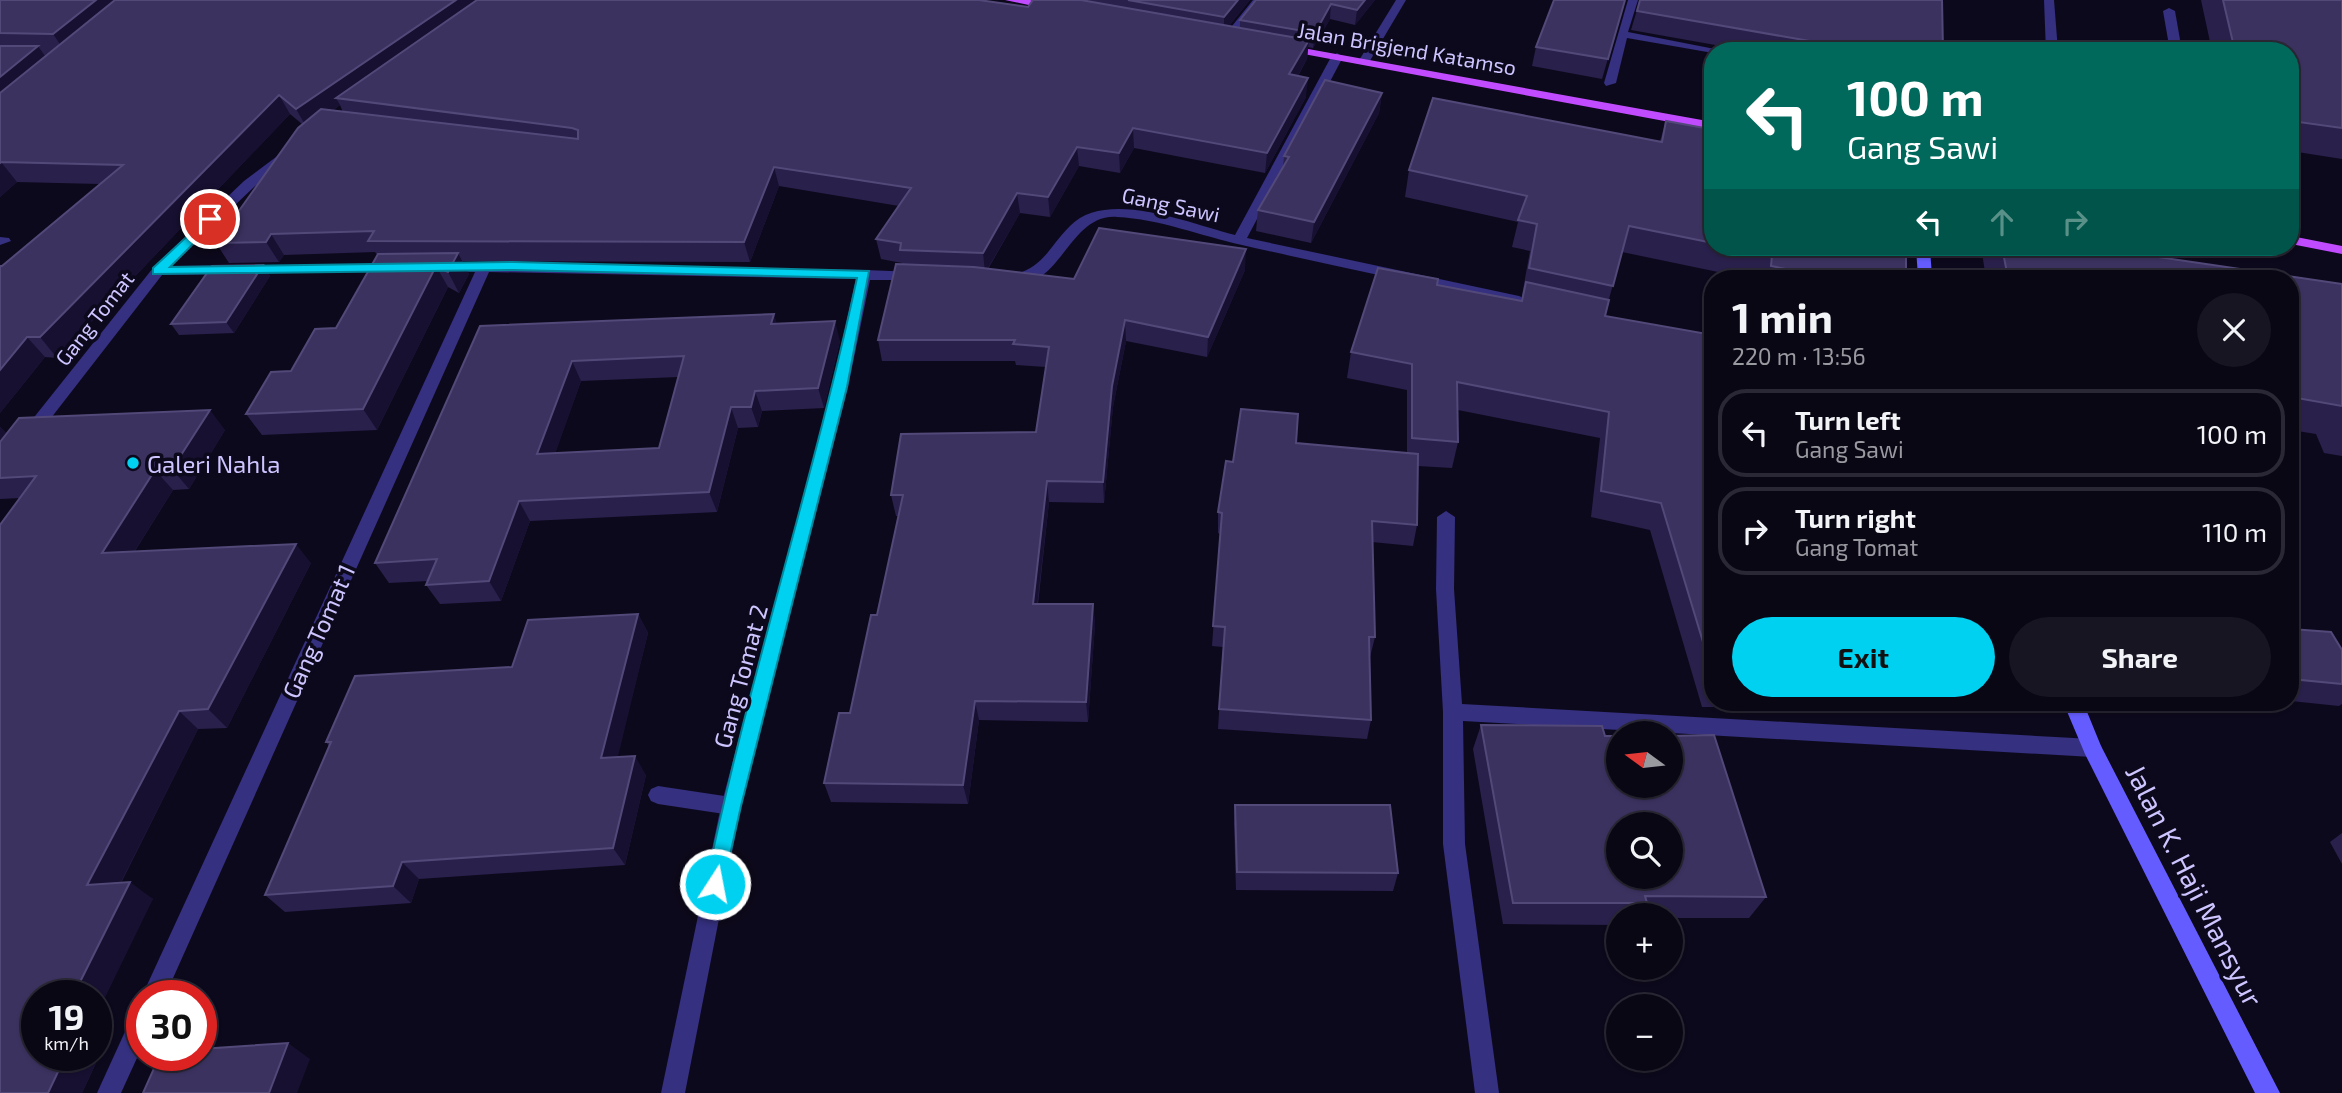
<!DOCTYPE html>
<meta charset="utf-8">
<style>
:root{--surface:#0a0715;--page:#181522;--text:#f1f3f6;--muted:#9999a0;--line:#2a2834;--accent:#00d1f0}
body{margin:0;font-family:"Exo 2",sans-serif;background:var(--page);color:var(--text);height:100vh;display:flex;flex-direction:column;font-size:26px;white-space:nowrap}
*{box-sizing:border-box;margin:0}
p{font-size:23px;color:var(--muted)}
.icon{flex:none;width:38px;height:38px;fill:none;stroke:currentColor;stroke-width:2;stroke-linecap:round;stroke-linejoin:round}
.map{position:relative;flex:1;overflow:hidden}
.side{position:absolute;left:1704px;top:270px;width:595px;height:441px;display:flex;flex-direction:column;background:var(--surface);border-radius:28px;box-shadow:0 2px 5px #0004,0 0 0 2px var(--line)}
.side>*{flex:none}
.banner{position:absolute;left:1704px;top:42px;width:595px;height:214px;border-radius:28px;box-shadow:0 2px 5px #0004,0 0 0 2px var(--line);background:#00695c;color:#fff;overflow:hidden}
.needle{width:46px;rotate:285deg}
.buttons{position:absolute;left:1606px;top:721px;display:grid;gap:14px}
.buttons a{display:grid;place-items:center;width:77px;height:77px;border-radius:50%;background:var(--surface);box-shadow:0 2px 5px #0004,0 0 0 2px var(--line);font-size:35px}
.speed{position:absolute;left:21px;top:980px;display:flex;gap:14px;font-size:35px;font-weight:700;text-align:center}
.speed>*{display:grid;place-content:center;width:91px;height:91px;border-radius:50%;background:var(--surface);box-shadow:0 2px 5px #0004,0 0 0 2px var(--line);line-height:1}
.speed small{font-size:18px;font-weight:400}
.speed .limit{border:10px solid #d22;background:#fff;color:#111}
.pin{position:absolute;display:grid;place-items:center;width:60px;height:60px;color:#fff;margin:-30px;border:4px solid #fff;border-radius:50%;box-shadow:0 2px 7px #0007}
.me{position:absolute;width:77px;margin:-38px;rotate:11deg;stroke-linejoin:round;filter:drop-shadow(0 0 5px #0008)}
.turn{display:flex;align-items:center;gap:24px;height:147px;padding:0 28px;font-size:32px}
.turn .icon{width:91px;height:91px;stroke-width:2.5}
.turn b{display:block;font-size:49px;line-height:60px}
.lanes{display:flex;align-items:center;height:66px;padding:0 28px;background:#0003;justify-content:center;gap:35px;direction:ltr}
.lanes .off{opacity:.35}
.round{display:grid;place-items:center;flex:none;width:74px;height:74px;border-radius:37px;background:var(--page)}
.head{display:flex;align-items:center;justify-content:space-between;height:119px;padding:0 28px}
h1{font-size:42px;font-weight:700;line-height:52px}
.button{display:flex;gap:14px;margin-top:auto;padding:14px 28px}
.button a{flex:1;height:80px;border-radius:42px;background:var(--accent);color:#111;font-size:28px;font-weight:700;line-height:80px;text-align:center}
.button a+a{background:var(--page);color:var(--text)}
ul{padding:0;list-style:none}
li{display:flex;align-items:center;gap:21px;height:88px;margin:0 14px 10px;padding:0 14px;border:4px solid var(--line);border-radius:28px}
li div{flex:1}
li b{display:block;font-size:26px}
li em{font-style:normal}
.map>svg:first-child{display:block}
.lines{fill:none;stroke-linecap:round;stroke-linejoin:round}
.lane{fill:#353080;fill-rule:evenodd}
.street{fill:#353080;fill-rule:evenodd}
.secondary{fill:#655cff;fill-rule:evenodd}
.primary{fill:#c14cff;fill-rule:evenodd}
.wall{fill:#2a204c;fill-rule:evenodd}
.shaded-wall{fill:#171031}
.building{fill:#3c3260;stroke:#524979;stroke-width:2;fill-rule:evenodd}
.route{fill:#00d1f0;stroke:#00889c;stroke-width:2}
.poi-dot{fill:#00d1f0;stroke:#0d091c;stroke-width:2.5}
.labels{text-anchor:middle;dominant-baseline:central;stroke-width:7;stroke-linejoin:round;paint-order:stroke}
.far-street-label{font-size:21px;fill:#cdc5ff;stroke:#0d091c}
.poi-label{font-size:24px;fill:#cdc5ff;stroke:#0d091c;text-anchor:start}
.street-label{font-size:24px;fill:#cdc5ff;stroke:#0d091c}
.near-street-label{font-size:28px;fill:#cdc5ff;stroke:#0d091c}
</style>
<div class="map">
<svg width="2342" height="1093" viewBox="0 0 2342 1093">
<rect width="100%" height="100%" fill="#0d091c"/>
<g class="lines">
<g class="lane">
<polygon points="1396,0 1406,0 1368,64 1360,64 1358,62"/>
<polygon points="1628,0 1638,0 1628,32 1725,51 1713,51 1713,53 1627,38 1616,83 1606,86 1604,83"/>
<polygon points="2044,0 2054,0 2058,51 2046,51"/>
<polygon points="2169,8 2175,11 2182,51 2170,51 2163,11"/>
<polygon points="658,786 731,797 738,800 741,806 738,812 731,815 658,804 651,801 648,795 651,789"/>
</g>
<g class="street">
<polygon points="1253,0 1264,0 1232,40 1224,40 1224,36"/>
<path d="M 1337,53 L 1343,57 L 1247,238 L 1519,296 L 1524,298 L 1524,304 L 1519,306 C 1427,285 1334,266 1242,245 C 1201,236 1160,219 1117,217 C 1068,213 1060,294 1010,282 L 1010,276 C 1045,267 1047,249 1070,226 C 1107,188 1190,224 1235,235 L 1331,57 Z"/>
<polygon points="288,148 294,152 293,155 254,187 171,266 392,264 399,268 397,271 162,275 6,476 0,478 0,460 153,268 244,181"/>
<polygon points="0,237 9,238 11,241 0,245"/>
<polygon points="441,263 864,270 917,272 924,276 917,280 870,280 848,387 741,806 685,1093 661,1093 721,806 832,387 856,279 489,272 165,996 142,996 475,272 436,270 434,267"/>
<polygon points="1446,511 1455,517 1454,589 1462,704 2092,739 2099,742 2102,748 2099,754 2092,757 1463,721 1465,844 1499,1093 1475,1093 1443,844 1443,712 1436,589 1437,517"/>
<polygon points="142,1009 142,1047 121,1093 97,1093 134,1012"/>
</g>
<g class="secondary">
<polygon points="1916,247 1930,247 1932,278 1918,278"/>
<polygon points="2063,702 2083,702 2101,746 2280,1093 2255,1093 2085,754"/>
</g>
<g class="primary">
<polygon points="1005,0 1030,0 1058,7 1052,10"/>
<polygon points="1286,45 1713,122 1713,130 1282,50 1282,46"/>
<polygon points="2291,236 2342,246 2342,254 2291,244"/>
</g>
</g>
<g class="wall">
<path d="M 0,0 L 1028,7 L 1033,0 L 1250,0 L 1229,26 L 1240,28 L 1240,20 L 1256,0 L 1375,0 L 1355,25 L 1330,19 L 1313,48 L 1308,47 L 1307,59 L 1298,76 L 1306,97 L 1265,173 L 1134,148 L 1120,173 L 1079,166 L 1050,217 L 1020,213 L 988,269 L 1074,279 L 1245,270 L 1207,357 L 1126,341 L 1113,407 L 1104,503 L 1049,502 L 1038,604 L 1093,604 L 1095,624 L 1088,722 L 979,720 L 968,804 L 831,802 L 824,783 L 850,713 L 877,615 L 898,516 L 896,516 L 891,495 L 1036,432 L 1046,367 L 1016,365 L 1015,361 L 882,361 L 878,340 L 902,265 L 902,263 L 881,259 L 876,239 L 899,206 L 779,186 L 750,262 L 462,261 L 469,274 L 459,293 L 448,287 L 377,430 L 262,435 L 246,414 L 336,328 L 377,255 L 375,252 L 284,255 L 279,262 L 229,263 L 216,243 L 302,124 L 290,114 L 57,358 L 45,357 L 0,413 L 2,266 L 100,184 L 17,182 L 0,197 ZM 340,105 L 343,112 L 332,111 Z"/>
<polygon points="1625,0 1602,79 1532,66 1536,47"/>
<polygon points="1640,0 1943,51 1749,51 1631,30"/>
<polygon points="2201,0 2342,0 2342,159 2291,151 2291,51 2212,51"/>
<polygon points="1382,93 1379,113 1311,243 1256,231 1258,210 1283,167 1284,156"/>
<polygon points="1666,121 1708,141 1713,142 1713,247 1902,247 1906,278 1747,278 1622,252 1609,299 1605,316 1713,335 1713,702 1799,702 1796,707 1702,707 1650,530 1591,517 1600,438 1458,410 1458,442 1452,468 1418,466 1417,525 1413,546 1372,542 1375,637 1370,657 1371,720 1367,739 1218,729 1223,647 1212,646 1220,534 1218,533 1218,512 1233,462 1296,443 1407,453 1407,390 1347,378 1351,352 1437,285 1521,301 1530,251 1512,247 1518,222 1405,197 1409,170 1660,141"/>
<polygon points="1981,247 2090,247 2342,284 2342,456 2324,453 2316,434 2291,430 2291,278 1986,278"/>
<polygon points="263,265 270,276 234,333 179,335 171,324"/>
<path d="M 774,314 L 776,323 L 840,341 L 824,408 L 762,411 L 758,427 L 738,428 L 717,512 L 530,521 L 501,601 L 440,604 L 426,585 L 428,581 L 389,583 L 375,563 L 480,326 ZM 678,377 L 659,448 L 555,453 L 581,381 Z"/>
<polygon points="0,427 7,434 225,430 189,489 173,490 135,551 311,563 227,728 198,729 121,883 153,899 37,1055 96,1063 82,1093 0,1093 20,498 0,499"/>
<polygon points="638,614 648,633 617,757 646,775 625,865 419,879 411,903 285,912 265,895 329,746 326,742 512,667"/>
<polygon points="2291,629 2342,650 2342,704 2339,706 2291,701"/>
<polygon points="1895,702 2001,702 2000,703 1896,703"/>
<polygon points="1481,725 1605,736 1766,897 1749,918 1671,918 1671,915 1619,915 1619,925 1503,924 1473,749"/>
<polygon points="1235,805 1398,873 1393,891 1236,890 1234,823"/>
<polygon points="2342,833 2342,864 2330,842"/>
</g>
<g class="shaded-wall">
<polygon points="96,0 131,0 66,53 53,34"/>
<polygon points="456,0 490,0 336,98 340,105 307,128 296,109"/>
<polygon points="1238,0 1250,0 1224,32 1224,17"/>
<polygon points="1365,0 1375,0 1355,25 1357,10"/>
<polygon points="1331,4 1330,19 1313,48 1315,33"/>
<polygon points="1309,40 1307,59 1288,93 1289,74"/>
<polygon points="38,46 52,66 0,109 0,77"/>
<polygon points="1308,78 1306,97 1265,173 1267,153"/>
<polygon points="1382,93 1379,113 1311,243 1314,222"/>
<polygon points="279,95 290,114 57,358 40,337"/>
<polygon points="1133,128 1134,148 1120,173 1119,153"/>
<polygon points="1077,147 1079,166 1050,217 1048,197"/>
<polygon points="1,162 17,182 0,197 0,163"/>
<polygon points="774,167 779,186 750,262 744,242"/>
<polygon points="1017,193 1020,213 985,273 983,253"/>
<polygon points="271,234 284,255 279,262 266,242"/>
<polygon points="1246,249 1245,270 1207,357 1208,337"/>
<polygon points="458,253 469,274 459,293 448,272"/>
<polygon points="263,265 270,276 234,333 226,322"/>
<polygon points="436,266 448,287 377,430 363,409"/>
<polygon points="774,314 780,334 771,324"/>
<polygon points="1125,320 1126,341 1113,407 1104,503 1103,482 1112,386"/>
<polygon points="835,321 840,341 824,408 818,388"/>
<polygon points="27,337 45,357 0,413 0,370"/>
<polygon points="572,361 581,381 548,474 537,454"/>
<polygon points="755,391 762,411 758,427 751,407"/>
<polygon points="731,407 738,428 717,512 709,492"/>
<polygon points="210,410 225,430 189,489 172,469"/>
<polygon points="0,427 12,440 0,456"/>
<polygon points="155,470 173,490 121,573 102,553"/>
<polygon points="1047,481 1049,502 1035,624 1033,604"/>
<polygon points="519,501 530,521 501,601 489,581"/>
<polygon points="296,544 311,563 227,728 208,709"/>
<polygon points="1093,604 1095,624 1088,722 1086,702"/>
<polygon points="638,614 648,633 613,777 601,758"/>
<polygon points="975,701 979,720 968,804 963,785"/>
<polygon points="179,711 198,729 111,902 87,885"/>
<polygon points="635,756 646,775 625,865 613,848"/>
<polygon points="402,862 419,879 411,903 393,886"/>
<polygon points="130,882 153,899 96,1016 96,996 73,996"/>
<polygon points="288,1043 310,1059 297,1093 269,1093"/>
<polygon points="54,1055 81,1055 96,1063 82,1093 48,1093"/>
</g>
<g class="building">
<polygon points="0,0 96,0 53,34 0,33"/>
<polygon points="115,0 456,0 296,109 279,95 40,337 27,337 0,370 0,266 2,266 123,165 1,162 0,163 0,93"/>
<polygon points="477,0 979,0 1028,7 1033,0 1081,0 1309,40 1289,74 1308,78 1267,153 1133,128 1119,153 1077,147 1048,197 1017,193 983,253 900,250 901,243 876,239 911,188 774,167 744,242 368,241 374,231 271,234 266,242 216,243 298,128 321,109 578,139 578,130 572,128 336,98"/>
<polygon points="1128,0 1238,0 1224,17"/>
<polygon points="1256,0 1365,0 1357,10 1331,4 1315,33 1240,20"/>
<polygon points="1554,0 1625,0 1608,59 1536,47"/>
<polygon points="1640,0 1942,0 1943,51 1867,51 1637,11"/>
<polygon points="2223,0 2342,0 2342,128 2291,121 2291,51 2235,51"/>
<polygon points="0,46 38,46 0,77"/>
<polygon points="1325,80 1382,93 1314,222 1258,210 1289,157 1284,156"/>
<polygon points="1433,98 1662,142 1666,121 1710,129 1708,141 1713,142 1713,243 1629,226 1613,286 1529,268 1537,224 1518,220 1527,196 1409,170"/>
<polygon points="1099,228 1246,249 1208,337 1125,320 1112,386 1103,482 1047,481 1033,604 1093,604 1086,702 975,701 963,785 824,783 839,713 850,713 871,615 877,615 903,495 891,495 901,434 1036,432 1049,347 1013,344 1015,340 878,340 896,264 974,267 1074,279"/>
<polygon points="1733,247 1902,247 1903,255 1906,255 1906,278 1785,278 1786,269 1771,266 1772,255"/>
<polygon points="2002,247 2090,247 2342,284 2342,406 2291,397 2291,278 2008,278"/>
<polygon points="458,253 448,272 436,266 363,409 246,414 271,372 291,371 315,329 336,328 378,254"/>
<polygon points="263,265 226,322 171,324 212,266"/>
<polygon points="1378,268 1438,279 1437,285 1522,301 1526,282 1609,300 1605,316 1713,335 1713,675 1661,503 1601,491 1609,412 1457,382 1458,442 1412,438 1412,364 1351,352"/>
<path d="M 774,314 L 771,324 L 835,321 L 818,388 L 755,391 L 751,407 L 731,407 L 709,492 L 519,501 L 489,581 L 426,585 L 437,559 L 375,563 L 480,326 ZM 684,356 L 659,448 L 537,454 L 572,361 Z"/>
<polygon points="1241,409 1298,414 1296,443 1418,454 1417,525 1372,521 1375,637 1369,637 1371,720 1219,709 1225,627 1213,626 1222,513 1218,512 1226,461 1233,462"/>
<polygon points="210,410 172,469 155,470 102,553 296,544 208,709 179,711 87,885 130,882 73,996 37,996 37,1055 66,1055 48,1093 0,1093 0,525 36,476 0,478 0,442 19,418"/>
<polygon points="638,614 601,758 635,756 613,848 402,862 393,886 265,895 331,742 326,742 355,676 512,667 528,620"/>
<polygon points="2291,629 2331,632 2342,650 2342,684 2291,679"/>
<path d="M 1481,725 L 1602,726 L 1605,736 L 1619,736 L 1619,786 L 1671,786 L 1671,736 L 1714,735 L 1766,897 L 1645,896 L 1647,903 L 1513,903 ZM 1619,824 L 1671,824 L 1671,877 L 1619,877 Z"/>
<polygon points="1235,805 1390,805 1398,873 1237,872"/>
<polygon points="288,1043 269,1093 143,1093 160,1055 201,1055 201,1049"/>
</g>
<path class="route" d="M 210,215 L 215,216 L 215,222 L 170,267 L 513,262 L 869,271 L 847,387 L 741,806 L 722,891 L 715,894 L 708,891 L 706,884 C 748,680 813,482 857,278 L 513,270 L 153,274 L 153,268 Z"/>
<circle class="poi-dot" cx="133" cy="463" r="7"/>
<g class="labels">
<g class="far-street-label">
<text transform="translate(1407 48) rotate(10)">Jalan Brigjend Katamso</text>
<text transform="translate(1171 204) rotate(12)">Gang Sawi</text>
<text transform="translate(94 318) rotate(-52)">Gang Tomat</text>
</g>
<g class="poi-label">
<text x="147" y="463">Galeri Nahla</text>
</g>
<g class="street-label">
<text transform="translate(318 631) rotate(-66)">Gang Tomat 1</text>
<text transform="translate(740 676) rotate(-75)">Gang Tomat 2</text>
</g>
<g class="near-street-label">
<text transform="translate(2195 885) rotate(63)">Jalan K. Haji Mansyur</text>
</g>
</g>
</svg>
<div class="buttons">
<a><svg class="needle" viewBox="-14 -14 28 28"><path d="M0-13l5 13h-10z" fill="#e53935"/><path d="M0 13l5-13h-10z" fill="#9999a0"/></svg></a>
<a><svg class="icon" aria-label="search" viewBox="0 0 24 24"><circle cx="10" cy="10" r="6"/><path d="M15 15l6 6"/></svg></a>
<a>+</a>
<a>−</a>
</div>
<div class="speed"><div>19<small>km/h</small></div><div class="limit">30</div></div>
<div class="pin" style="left:210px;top:219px;background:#d93025"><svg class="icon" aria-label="arrive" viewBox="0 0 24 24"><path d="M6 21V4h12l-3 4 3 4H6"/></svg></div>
<svg class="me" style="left:715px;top:884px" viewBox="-20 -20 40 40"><circle r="17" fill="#00d1f0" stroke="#fff" stroke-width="3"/><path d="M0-11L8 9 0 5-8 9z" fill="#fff"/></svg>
<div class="banner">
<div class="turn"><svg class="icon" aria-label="left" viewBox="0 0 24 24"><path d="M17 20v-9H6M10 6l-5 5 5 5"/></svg><div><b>100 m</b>Gang Sawi</div></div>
<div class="lanes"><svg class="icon" aria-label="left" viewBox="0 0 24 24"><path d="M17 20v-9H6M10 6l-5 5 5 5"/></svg><svg class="icon off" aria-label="ahead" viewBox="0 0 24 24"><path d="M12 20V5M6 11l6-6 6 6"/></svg><svg class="icon off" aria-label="right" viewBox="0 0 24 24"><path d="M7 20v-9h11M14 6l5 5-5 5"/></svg></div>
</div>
<section class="side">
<div class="head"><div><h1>1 min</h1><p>220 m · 13:56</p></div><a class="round"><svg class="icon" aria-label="close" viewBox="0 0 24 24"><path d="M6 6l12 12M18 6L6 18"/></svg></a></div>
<ul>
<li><svg class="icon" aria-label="left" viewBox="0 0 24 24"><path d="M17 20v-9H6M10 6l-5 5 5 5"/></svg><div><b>Turn left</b><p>Gang Sawi</p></div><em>100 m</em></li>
<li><svg class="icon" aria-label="right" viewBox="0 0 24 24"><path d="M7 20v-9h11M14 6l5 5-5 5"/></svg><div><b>Turn right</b><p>Gang Tomat</p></div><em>110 m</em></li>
</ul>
<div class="button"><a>Exit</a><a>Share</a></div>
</section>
</div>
